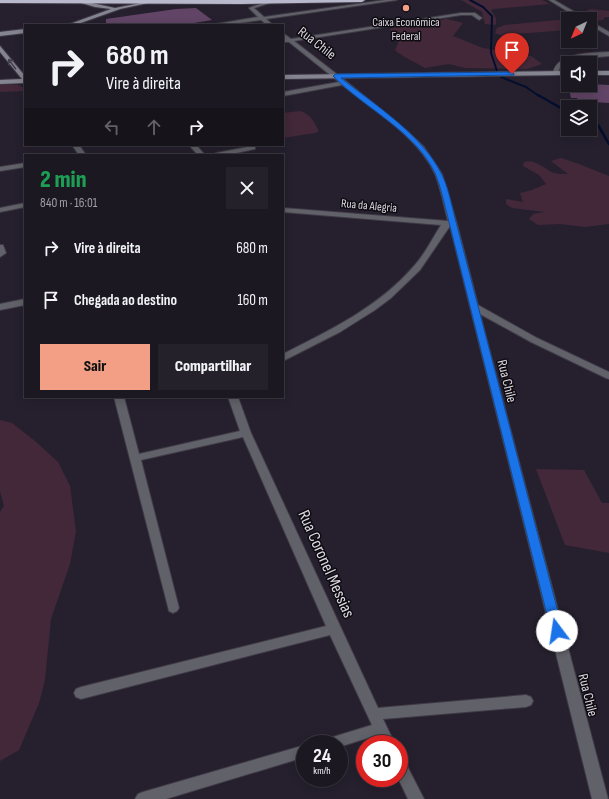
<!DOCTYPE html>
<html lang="pt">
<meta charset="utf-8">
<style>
:root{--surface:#1c1822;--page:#25212a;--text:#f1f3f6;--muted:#a0a0a5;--line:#3a3740;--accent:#f39f85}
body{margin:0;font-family:"Sofia Sans Condensed",sans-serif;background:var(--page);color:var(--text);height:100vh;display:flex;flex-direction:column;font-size:15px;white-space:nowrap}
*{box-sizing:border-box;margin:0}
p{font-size:13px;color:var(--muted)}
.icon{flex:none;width:22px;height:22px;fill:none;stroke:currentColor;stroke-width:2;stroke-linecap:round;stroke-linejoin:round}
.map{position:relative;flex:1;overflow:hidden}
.side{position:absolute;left:24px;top:154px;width:260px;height:244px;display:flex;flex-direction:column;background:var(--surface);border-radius:0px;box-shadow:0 2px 10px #0003,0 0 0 1px var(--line)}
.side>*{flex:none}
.hud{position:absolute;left:24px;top:24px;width:260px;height:122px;border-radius:0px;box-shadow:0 2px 10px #0003,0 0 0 1px var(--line);background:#1c1822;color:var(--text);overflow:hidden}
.needle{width:26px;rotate:223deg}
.fabs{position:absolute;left:561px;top:12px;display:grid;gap:8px}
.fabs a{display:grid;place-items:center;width:36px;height:36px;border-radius:0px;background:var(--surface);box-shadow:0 2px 10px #0003,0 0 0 1px var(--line);font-size:20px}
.speed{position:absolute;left:296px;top:735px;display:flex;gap:8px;font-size:20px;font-weight:700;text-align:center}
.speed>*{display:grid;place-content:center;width:52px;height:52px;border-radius:50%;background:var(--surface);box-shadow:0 2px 10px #0003,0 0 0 1px var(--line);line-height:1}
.speed small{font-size:10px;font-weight:400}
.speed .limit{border:6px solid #d22;background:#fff;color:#111}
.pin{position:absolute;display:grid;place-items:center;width:34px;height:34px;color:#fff;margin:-41px -17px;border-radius:50% 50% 50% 0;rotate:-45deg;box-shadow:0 0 4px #0007}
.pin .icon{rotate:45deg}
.me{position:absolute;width:44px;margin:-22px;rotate:346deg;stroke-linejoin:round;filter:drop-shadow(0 0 3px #0008)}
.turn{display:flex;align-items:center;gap:14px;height:84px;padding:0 16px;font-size:18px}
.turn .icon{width:52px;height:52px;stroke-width:2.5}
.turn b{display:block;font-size:28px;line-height:34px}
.lanes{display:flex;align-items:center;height:38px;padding:0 16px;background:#0003;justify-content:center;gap:20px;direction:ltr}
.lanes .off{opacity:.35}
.round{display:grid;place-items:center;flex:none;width:42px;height:42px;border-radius:0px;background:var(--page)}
.headline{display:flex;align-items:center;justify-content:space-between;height:68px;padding:0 16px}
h1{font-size:24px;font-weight:800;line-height:30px;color:#1e9e55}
.primary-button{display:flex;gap:8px;margin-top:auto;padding:8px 16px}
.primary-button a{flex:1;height:46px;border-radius:0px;background:var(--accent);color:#111;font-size:16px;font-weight:800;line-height:46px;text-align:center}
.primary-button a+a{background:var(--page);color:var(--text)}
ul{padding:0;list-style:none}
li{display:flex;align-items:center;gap:12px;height:52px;padding:0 16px}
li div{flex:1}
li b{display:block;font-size:15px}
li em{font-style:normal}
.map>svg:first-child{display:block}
.green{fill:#422839}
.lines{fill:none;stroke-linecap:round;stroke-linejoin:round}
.stream-far1{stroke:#040e2d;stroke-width:2}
.stream{stroke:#040e2d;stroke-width:2.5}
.building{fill:#624566}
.street-casing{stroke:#403a47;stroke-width:2}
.secondary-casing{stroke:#403a47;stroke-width:2}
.highway-casing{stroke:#403a47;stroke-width:2}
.street{fill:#616269;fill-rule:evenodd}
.secondary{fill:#858591;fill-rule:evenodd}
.highway{fill:#b8b9cc;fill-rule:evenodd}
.oneway{stroke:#44424b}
.route{fill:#1a73e8;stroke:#114b97}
.poi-dot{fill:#f39f85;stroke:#0e0b11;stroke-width:1.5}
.labels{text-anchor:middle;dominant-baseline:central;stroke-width:3;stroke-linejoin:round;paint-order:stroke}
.far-poi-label{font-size:12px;fill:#ddd9e2;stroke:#0e0b11}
.far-street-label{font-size:12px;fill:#ddd9e2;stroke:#0e0b11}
.street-label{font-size:14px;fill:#ddd9e2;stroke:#0e0b11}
.near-street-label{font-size:17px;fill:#ddd9e2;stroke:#0e0b11}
</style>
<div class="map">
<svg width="609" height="799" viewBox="0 0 609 799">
<rect width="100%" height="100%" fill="#26202e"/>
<g class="green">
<polygon points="461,0 542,0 550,4 493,9 491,10 496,18 496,24 495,25 485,24 482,12"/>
<path d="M 592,9 L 609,11 L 609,17 L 605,17 L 603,20 C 596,22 593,20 587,16 L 590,13 L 587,10 Z"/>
<path d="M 447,19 L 463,23 L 453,36 L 483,48 L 531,56 L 542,64 L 527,69 L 465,68 L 449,64 L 425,68 C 420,65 398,54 395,50 L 398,44 L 397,36 L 389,29 C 408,24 427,23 447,19 Z"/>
<polygon points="568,19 568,30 500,35 495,33 497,28 505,25"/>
<polygon points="0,85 18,85 25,88 25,91 0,92"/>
<path d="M 300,111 C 312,115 313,121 319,131 L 315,133 L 283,138 L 283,113 Z"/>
<path d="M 561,158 L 579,164 L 609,176 L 609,224 L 585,227 L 560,224 L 538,225 L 529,219 L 533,214 L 545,212 L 512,208 L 506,204 L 506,199 L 523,202 L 520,193 L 532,190 L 546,184 L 539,175 L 523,166 L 524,162 C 535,158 544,169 554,173 C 558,174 563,174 568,174 L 551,161 Z"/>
<polygon points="0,420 12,423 35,441 58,462 70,486 76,531 70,564 51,619 45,680 39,703 19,750 0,761 0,512 4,506 0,491"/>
<polygon points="536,469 584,470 602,503 609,503 609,553 565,545"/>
</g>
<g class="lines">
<g class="stream-far1">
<polyline points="470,0 483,7 492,16 491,53 497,71"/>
<polyline points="501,77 526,87 539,96"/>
</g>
<g class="stream">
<polyline points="538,95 568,112"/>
<polyline points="590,121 598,125 609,144"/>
</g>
</g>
<g class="building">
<polygon points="196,8 212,20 182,25 106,25 106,19 176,9"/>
<polygon points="590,84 609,85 609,103 578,101 577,98 571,98 568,85"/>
</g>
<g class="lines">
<defs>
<g id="street">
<polygon points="385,0 397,0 266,19 273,25 267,25 261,20 224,25 210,25 258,17 249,8 268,1 270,3 254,8 264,17"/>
<polygon points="549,0 554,0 587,19 580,19"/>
<path d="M 461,13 L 475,13 L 482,18 L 479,20 L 472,15 L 461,15 L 294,41 L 347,82 L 407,131 L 424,147 L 442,174 L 457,224 L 478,305 L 537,338 L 609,372 L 609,379 L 606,378 L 531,342 L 480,314 L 608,799 L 592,799 L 450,226 L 420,270 L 391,298 L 375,310 L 340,332 L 283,361 L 283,354 C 330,330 379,307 414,266 C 425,254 432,239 441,225 L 283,212 L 283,208 L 448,221 C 444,206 441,189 435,174 C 419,138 373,109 342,85 L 283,96 L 283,92 L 339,82 L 289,42 L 284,42 L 283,41 L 285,40 L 283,38 L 283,33 L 291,39 Z"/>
<polygon points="590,21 609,32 609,36 590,25"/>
<path d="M 609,52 L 609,56 L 577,59 L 563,64 L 560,67 L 558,74 L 553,73 C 557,52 592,53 609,52 Z"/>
<polygon points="72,145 79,145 86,155 79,155"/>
<polygon points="189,145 196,145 205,155 198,155"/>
<polygon points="253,146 255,147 255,149 227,155 213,155 216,153"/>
<polygon points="25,163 25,167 0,171 0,167"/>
<polygon points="25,203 25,207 0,212 0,208"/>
<polygon points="0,245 3,245 6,253 0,257"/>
<polygon points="25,299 25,305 0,310 0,304"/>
<polygon points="114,397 124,397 139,454 240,431 228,397 238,397 251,433 378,708 526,695 531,697 533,701 531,705 526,707 383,719 395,744 381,744 377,735 339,747 339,744 321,744 323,740 372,725 330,635 81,699 76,697 74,693 76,689 81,687 326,626 243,437 141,460 179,608 177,611 173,613 169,611"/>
<polygon points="305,745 305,757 166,799 135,799 138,794 143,792"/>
<polygon points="399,759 404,760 424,799 408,799 398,778"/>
</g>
<g id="secondary">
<polygon points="78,0 115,8 151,1 153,2 120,9 75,25 67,25 111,9 95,7 78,2"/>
<polygon points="25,29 25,33 0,36 0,32"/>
<polygon points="0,46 25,76 25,83 0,84 0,80 22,79 0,52"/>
<polygon points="568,71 568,75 283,79 283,75"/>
<rect x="590" y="71" width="19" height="4"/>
</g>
<polygon id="highway" points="0,0 365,0 362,2 241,4 0,3"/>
</defs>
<use href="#street" class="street-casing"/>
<use href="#secondary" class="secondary-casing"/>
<use href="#highway" class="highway-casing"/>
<use href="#street" class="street"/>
<use href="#secondary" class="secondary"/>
<use href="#highway" class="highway"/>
</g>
<defs><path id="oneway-shaft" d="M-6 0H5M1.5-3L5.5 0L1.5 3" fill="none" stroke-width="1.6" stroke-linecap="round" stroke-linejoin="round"/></defs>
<use class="oneway" href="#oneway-shaft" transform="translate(12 64) rotate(-127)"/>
<path class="route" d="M 512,72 L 514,74 L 514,75 L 341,78 C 374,104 422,135 441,173 C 448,186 451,203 455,218 L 563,631 L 561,634 L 557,636 L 553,634 L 551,631 L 448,218 C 444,203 441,187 435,173 C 414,130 365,109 333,76 L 336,74 Z"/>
<circle class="poi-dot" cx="406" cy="8" r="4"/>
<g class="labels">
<g class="far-poi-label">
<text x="406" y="22">Caixa Econômica<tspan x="406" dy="14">Federal</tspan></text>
</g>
<g class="far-street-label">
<text transform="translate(369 206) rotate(5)">Rua da Alegria</text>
</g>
<g class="street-label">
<text transform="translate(317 43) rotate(38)">Rua Chile</text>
<text transform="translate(507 381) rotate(76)">Rua Chile</text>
<text transform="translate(588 695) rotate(76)">Rua Chile</text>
</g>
<g class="near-street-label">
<text transform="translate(326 564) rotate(66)">Rua Coronel Messias</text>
</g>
</g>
</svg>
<div class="fabs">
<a><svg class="needle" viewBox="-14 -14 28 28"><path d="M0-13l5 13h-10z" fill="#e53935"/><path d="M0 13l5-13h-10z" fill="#a0a0a5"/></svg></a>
<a><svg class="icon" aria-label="sound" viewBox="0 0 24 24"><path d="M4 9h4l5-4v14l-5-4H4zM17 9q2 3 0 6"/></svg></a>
<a><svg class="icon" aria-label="layers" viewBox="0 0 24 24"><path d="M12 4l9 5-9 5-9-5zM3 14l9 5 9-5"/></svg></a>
</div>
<div class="speed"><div>24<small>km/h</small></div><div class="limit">30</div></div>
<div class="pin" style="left:512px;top:74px;background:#d93025"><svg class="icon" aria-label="arrive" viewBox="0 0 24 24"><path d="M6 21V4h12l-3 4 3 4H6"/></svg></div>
<svg class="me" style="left:557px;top:631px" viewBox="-20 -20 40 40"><circle r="19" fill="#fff"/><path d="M0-13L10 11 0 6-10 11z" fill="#1a73e8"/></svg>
<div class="hud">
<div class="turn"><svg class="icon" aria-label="right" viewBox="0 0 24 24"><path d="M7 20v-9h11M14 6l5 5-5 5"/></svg><div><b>680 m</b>Vire à direita</div></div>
<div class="lanes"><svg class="icon off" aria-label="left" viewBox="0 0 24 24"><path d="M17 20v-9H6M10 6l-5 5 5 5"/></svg><svg class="icon off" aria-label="ahead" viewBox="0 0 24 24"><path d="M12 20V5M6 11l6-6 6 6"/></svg><svg class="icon" aria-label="right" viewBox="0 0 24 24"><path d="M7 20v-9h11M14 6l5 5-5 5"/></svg></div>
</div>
<section class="side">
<div class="headline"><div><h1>2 min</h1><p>840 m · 16:01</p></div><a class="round"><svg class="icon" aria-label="close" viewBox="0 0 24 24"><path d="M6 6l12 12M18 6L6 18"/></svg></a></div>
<ul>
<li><svg class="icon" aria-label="right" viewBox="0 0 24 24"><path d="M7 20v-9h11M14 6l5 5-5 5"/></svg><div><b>Vire à direita</b></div><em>680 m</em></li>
<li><svg class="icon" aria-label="arrive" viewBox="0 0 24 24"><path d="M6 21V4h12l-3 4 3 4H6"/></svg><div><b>Chegada ao destino</b></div><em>160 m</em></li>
</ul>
<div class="primary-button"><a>Sair</a><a>Compartilhar</a></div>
</section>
</div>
